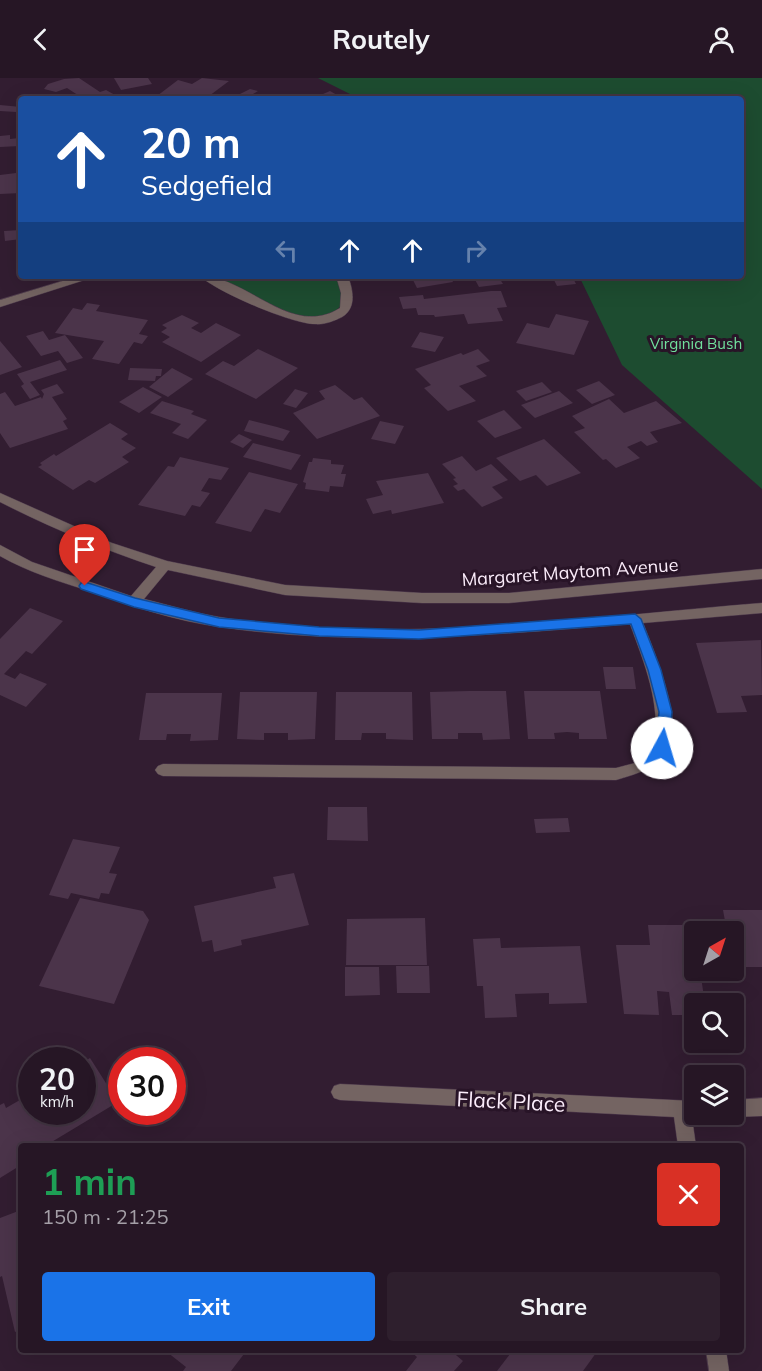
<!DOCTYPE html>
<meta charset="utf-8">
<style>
:root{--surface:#261625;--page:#2e1f2d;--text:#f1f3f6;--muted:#a49fa7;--line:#423542;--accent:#1a73e8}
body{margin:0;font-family:Mulish,sans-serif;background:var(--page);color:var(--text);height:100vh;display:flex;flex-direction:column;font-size:22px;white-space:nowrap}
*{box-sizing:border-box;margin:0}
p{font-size:20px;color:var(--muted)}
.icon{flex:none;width:33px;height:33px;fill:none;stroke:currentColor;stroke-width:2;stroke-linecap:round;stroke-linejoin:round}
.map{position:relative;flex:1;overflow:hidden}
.panel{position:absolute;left:18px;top:1065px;width:726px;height:210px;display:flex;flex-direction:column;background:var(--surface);border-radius:6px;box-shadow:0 6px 24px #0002,0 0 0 2px var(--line)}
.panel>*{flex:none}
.hud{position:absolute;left:18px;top:18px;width:726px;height:183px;border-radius:6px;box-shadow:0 6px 24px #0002,0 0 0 2px var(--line);background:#1a4fa0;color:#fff;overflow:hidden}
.needle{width:39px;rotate:39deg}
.tools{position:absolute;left:684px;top:843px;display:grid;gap:12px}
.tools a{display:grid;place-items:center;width:60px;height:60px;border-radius:6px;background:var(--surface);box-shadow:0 6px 24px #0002,0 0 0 2px var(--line);font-size:30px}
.speed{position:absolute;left:18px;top:969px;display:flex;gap:12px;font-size:30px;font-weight:700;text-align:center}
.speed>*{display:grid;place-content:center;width:78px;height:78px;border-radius:50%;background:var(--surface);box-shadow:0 6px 24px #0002,0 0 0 2px var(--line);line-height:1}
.speed small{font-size:15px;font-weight:400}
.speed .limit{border:9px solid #d22;background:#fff;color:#111}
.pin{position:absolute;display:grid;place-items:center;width:51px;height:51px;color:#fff;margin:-62px -26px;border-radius:50% 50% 50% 0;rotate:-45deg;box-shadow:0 0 6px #0007}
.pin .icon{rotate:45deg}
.me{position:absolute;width:66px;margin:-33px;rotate:6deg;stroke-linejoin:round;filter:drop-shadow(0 0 4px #0008)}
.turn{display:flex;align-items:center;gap:21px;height:126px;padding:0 24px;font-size:27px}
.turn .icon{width:78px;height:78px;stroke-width:2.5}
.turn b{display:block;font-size:42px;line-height:51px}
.lanes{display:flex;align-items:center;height:57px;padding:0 24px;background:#0003;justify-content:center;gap:30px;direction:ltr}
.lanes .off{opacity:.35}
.round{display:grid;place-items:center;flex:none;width:63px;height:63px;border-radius:6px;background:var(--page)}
.headline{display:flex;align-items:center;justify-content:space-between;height:102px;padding:0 24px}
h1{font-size:36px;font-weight:700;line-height:45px;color:#1e9e55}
.primary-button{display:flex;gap:12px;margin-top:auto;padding:12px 24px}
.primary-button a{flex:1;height:69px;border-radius:6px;background:var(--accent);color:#fff;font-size:24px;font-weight:700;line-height:69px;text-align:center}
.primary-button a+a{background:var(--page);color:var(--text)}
header{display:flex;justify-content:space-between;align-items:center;height:78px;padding:0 24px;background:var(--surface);font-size:27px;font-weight:700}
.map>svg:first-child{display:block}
.green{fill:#1d4c30}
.building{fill:#4b344a}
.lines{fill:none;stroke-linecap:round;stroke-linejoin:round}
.minor-casing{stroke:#4e3a4d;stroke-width:1}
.minor{fill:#746462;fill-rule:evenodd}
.route{fill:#1a73e8;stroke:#114b97;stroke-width:1.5}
.labels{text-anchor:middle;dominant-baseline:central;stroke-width:6;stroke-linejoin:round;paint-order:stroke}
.far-park-label{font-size:15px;fill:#71e19d;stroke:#281427}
.street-label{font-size:18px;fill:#fbecfa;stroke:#281427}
.near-street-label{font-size:21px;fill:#fbecfa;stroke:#281427}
</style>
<header><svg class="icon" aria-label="back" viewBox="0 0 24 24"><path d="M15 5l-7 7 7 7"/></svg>Routely<svg class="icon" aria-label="person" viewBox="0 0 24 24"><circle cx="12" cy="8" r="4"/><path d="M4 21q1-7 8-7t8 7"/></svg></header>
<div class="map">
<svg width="762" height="1293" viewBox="0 0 762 1293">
<rect width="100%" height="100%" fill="#321d31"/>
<g class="green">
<polygon points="318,0 762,0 762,411 622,287 579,198 741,198 741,21 360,21"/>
<polygon points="204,198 336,198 349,221 326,241 304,241"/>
</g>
<g class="building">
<polygon points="79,0 100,14 106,12 115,17 108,21 84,21 67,10 56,14 44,11 48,6 64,1"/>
<polygon points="114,0 148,0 152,6 121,12"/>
<polygon points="202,0 229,3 205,21 153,21 178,2 192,6"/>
<polygon points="250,11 258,13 253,16 261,21 230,21"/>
<polygon points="330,13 344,21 316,19"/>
<polygon points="0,27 21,29 21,39 16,34 0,33"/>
<polygon points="10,57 10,61 19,60 20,68 0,69 0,58"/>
<polygon points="16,93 21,93 21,115 0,116 0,97 16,95"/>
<polygon points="21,152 21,161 5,163 4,153"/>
<polygon points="411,198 450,198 453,204 417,210"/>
<polygon points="473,198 498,198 503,206 479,209"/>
<polygon points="552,198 572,198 576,206 557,208"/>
<polygon points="491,213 501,213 507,229 497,230 503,243 468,246 464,236 435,239 434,237 418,237 416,230 403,231 399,219 423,217 424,221"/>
<polygon points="87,225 100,227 96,233 148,242 139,256 148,258 142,266 134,264 119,286 92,281 104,263 55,255 73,230 82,232"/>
<polygon points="556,236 589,243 574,277 516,265 527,245 549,250"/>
<polygon points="182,237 199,245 191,250 201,255 216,245 241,257 201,284 162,264 170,259 161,254 167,250 162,247"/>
<polygon points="43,253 49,262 65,257 83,280 67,285 58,273 41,278 26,258"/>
<polygon points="420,254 444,259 435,274 411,269"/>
<polygon points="0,263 22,289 0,297"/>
<polygon points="258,271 298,290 256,321 205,296 223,283 234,288"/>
<polygon points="478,271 490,283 476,288 487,298 459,308 476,323 448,333 424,310 431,307 415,291 461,275 463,277"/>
<polygon points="60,282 67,292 30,304 40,317 30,321 21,308 24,306 17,296"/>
<polygon points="130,290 162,291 161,298 156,298 155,303 128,302"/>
<polygon points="172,290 193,301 168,319 149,309"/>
<polygon points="599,303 615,317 592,326 576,312"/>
<polygon points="542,304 552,314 526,323 516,313"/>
<polygon points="57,306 64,315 52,319 67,341 63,343 68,351 10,370 0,355 0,316 5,314 15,328 41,319 42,321 44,316 41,312"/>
<polygon points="335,307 354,322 362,319 380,338 317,361 293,335 325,321 319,313"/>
<polygon points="143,309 162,319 139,335 119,324"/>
<polygon points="295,311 308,315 296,330 283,326"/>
<polygon points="559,313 573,325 535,340 521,327"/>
<polygon points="609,321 624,335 656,323 682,345 650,354 658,364 647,368 641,363 627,369 640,380 616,390 606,381 603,382 574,354 585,350 572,338"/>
<polygon points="162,323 194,333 191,336 207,342 188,361 172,355 181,346 150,335"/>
<polygon points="504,332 522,350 495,360 477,343"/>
<polygon points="249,342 277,349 290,353 283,363 244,353"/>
<polygon points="380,343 404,348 395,366 371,361"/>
<polygon points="110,345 128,356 121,361 136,370 122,379 129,384 95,405 89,402 73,412 38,389 42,387 40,385 54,376 56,378"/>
<polygon points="239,356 252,362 243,370 230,364"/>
<polygon points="544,361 581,395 547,408 536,397 520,403 496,380"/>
<polygon points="253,365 301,377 291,392 243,379"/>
<polygon points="462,378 476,393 491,386 508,402 492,409 503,420 482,429 464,411 458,413 453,408 458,406 453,401 456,400 442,386"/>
<polygon points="180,379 229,390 221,402 209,400 201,413 210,415 200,429 192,427 185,438 138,427 168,388 174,389"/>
<polygon points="313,380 331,382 331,386 344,387 341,396 346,396 343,409 330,408 329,414 305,411 306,405 303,404 309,384 312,384"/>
<polygon points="249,394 298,406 280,435 265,431 251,454 215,445"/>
<polygon points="428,395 444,425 392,436 391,432 373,436 366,421 383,417 376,403"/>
<polygon points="30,530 63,543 32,576 26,573 4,596 15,601 20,595 47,606 26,629 0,617 0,561"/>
<polygon points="761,562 762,617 741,618 747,634 717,635 696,565"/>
<polygon points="603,589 633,589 636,611 606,611"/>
<polygon points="469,613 506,613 510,661 483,662 482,655 458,655 458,661 432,661 430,614"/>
<polygon points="524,613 600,613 607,661 579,661 579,655 567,654 554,655 555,661 528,661"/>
<polygon points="240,614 317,614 315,661 288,662 288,655 264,655 264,662 237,661"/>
<polygon points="336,614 412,614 413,662 386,661 386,655 362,655 361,662 335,662"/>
<polygon points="146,615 222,615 218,662 190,663 191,656 167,656 166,662 139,662"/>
<polygon points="328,729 367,729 368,763 327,762"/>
<polygon points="568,740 570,754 536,755 534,741"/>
<polygon points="73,761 120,769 109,795 117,796 109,816 101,815 99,821 71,815 68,821 49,817"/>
<polygon points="294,795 309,847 241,862 242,867 214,874 212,862 202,864 194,828 276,810 273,799"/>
<polygon points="80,820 143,833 149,842 114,926 39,908"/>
<polygon points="723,832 762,832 762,889 734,889 734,854 727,854"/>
<polygon points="425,840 427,887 346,887 347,841"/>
<polygon points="648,847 693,847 694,892 700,892 705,926 694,926 694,937 672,937 669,914 657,913 659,937 624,936 616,867 650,867"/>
<polygon points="500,860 501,870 580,868 587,925 549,926 549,915 515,916 517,939 485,940 483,908 477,908 473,861"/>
<polygon points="396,888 429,888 430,915 397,915"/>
<polygon points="345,889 379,889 380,917 345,918"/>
<polygon points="90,980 118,1024 45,1068 21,1068 21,1087 0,1100 0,1027 4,1025 6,1030 32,1015 32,1034 82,1034 82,985"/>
<polygon points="21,1132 21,1251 15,1254 2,1198 0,1199 0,1140"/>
<polygon points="168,1272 247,1272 231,1293 183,1293 186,1289 167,1274"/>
<polygon points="409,1272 450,1272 463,1283 454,1293 406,1293 417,1279"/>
<polygon points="513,1272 592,1272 596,1275 583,1293 497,1293"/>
</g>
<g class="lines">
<defs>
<g id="minor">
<polygon points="79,198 97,198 0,229 0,222"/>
<path d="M 200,198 C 248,198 291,261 340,230 L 341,215 L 336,198 L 348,198 C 353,212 357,230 342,239 C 334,243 324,247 315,246 C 292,246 217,214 200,198 Z"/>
<path d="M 0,415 L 112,465 L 167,483 L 285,507 L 422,515 L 509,515 L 762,491 L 762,501 L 509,525 L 422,525 L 285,517 L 168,492 L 144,521 C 169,527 194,535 219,539 C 393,568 587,539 762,525 L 762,535 L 643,545 C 653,570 686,650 668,674 C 655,691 636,696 616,702 L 163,698 L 158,696 L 155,692 L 158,688 L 163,686 L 616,690 L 635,685 L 655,668 C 660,623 645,587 630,546 C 493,557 357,569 220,549 C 176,543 131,528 89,513 C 58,503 28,494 0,478 L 0,467 L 32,484 L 131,518 L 156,489 C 102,471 51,450 0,424 Z"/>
<polygon points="340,1006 694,1023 694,1036 701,1036 692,1040 696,1068 678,1068 674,1039 340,1022 334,1020 331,1014 334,1008"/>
<polygon points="762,1020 762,1038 734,1039 729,1036 734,1036 734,1022"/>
<polygon points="706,1272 726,1272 729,1293 709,1293"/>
</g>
</defs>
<use href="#minor" class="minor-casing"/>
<use href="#minor" class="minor"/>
</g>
<polygon class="route" points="85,504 135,520 219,540 319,549 419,552 635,536 641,541 661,592 672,634 669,670 662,675 655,670 659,634 648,592 631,546 419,561 319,558 219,549 134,529 81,511 79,508 81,505"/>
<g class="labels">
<g class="far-park-label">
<text x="696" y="265">Virginia Bush</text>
</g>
<g class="street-label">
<text transform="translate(570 494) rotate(-4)">Margaret Maytom Avenue</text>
</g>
<g class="near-street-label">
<text transform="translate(511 1023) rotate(3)">Flack Place</text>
</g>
</g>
</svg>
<div class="tools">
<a><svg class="needle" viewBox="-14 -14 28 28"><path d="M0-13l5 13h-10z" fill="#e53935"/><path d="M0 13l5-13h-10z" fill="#a49fa7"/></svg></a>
<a><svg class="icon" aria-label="search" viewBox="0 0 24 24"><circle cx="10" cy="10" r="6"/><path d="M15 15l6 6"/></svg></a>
<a><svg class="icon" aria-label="layers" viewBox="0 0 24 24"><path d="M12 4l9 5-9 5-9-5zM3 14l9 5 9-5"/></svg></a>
</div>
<div class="speed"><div>20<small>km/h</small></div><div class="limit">30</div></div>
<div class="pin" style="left:85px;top:508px;background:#d93025"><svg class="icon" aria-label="arrive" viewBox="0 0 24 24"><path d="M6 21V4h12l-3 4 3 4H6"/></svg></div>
<svg class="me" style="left:662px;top:670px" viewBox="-20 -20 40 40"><circle r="19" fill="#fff"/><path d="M0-13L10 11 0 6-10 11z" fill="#1a73e8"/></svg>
<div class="hud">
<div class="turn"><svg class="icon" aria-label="ahead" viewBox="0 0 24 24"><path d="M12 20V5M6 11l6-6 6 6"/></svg><div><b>20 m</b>Sedgefield</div></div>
<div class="lanes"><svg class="icon off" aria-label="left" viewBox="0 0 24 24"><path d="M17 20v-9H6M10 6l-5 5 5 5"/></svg><svg class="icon" aria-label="ahead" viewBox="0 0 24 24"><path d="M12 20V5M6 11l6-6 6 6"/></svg><svg class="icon" aria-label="ahead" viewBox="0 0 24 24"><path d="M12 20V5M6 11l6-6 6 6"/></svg><svg class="icon off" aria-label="right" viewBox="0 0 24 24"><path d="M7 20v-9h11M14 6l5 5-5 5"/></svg></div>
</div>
<section class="panel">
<div class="headline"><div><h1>1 min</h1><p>150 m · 21:25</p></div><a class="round" style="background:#d93025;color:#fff"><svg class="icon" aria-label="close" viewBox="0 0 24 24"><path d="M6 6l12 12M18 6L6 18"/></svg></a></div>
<div class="primary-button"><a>Exit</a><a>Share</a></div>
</section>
</div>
